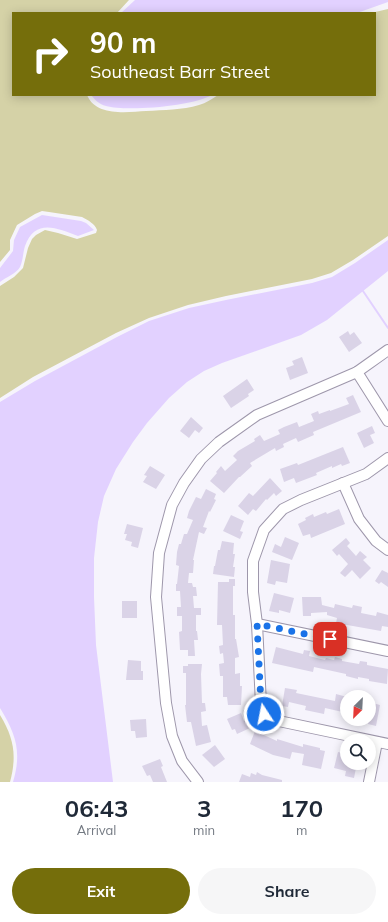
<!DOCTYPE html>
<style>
:root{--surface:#fff;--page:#f6f6f7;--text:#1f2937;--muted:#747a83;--accent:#756e0b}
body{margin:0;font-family:Mulish,sans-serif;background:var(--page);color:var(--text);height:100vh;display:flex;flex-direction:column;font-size:15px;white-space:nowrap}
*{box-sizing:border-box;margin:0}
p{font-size:13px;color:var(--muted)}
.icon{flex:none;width:22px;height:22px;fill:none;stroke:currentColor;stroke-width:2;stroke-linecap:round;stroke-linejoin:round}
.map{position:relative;height:782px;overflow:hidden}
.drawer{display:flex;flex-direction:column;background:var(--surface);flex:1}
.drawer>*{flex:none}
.hud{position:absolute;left:12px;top:12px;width:364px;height:84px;border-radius:0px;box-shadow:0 2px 10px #0003;background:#756e0b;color:#fff;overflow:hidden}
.needle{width:26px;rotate:204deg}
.fabs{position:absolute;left:340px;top:690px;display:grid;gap:8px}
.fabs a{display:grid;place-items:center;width:36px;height:36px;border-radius:50%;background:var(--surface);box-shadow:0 2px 10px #0003;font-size:20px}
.pin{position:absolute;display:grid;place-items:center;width:34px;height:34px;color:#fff;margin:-17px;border-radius:8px;box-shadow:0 2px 6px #0006}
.me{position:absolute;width:44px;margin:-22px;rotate:349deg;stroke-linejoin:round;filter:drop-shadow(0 0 3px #0008)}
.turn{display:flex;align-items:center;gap:14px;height:84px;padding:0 12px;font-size:18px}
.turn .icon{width:52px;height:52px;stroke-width:2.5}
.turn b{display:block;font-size:28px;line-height:34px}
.eta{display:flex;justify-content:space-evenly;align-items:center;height:68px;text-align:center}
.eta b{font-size:24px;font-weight:700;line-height:28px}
.action{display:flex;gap:8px;margin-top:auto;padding:8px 12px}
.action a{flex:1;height:46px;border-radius:24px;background:var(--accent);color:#fff;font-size:16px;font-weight:700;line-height:46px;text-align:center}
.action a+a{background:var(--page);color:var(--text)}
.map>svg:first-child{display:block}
.green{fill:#d5d2a7}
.water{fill:#e2d1ff}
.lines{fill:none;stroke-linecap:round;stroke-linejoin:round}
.stream{stroke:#e2d1ff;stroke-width:2}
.building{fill:#dad3e7}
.minor-casing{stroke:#9e97ab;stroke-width:12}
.minor{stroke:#fff;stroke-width:10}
.route{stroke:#1a73e8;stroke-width:7;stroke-dasharray:0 12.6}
</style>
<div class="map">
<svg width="388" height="782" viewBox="0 0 388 782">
<rect width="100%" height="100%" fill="#f6f4fc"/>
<g class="green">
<path d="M 0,0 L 129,0 L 117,13 L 13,13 L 13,95 L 87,95 C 96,117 128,112 146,111 C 164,110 182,110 199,105 C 206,103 212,99 218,95 L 375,95 L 375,13 L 371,13 L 388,9 L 388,236 L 353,260 L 331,273 L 312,279 L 226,296 L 188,305 L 149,318 L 116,333 L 33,377 L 0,398 L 0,286 L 14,277 L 23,268 L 28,248 L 32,239 L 36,235 L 45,230 L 58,233 L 77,239 L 96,233 L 97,230 C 95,224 88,220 82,217 L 49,212 L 42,211 L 35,214 L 17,225 L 10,240 L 10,250 L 0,262 Z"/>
<path d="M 0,715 C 14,738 17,756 10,782 L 0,782 Z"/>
</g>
<g class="water">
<polygon points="135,0 388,0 388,2 357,13 121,13"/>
<path d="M 91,95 L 212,95 C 193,106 127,112 106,106 C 99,104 95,100 91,95 Z"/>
<path d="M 42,215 L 81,221 L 86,223 L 94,230 L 78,236 C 57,228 35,218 25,246 C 23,252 23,261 20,267 C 16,274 6,277 0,282 L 0,268 L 13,251 L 14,240 L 20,227 Z"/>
<path d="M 388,240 L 388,271 L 327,320 L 301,335 L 222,363 L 204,371 L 187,382 L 169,398 L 147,423 L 133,442 L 116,469 L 104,496 L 98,522 L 94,558 L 94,597 L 96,645 L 113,782 L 13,782 C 22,752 16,734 0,708 L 0,402 L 35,381 L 117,337 L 149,321 L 189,308 L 226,300 L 312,283 L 332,277 L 355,263 Z"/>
</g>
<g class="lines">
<polyline class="stream" points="363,291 388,328"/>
</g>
<g class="building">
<polygon points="348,331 350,335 354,332 362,343 349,352 339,337"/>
<polygon points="302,357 308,373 290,380 286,368 294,365 292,361"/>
<polygon points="247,379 254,390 248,394 249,396 231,408 223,396"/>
<polygon points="353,395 361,412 313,432 314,435 298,442 296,438 283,444 284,447 276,451 275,448 250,463 252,466 240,477 239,477 224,493 210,481 217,473 216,472 221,466 225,471 237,460 233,456 238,451 255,441 254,439 260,435 264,441 280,434 278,430 284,427 297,422 299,427 314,421 311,414 318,411 319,414 330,410 330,411 349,404 346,398"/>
<polygon points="191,417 203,428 199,433 195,430 189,438 180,431"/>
<polygon points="372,426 375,433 370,435 374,443 364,448 357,433"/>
<polygon points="343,447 350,463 342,466 341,464 332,468 332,466 316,473 317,475 296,483 294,478 284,482 280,469 297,463 298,465"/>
<polygon points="150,466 165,475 156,489 143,482 147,476 144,475"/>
<polygon points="270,478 282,491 276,496 274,493 267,500 266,499 256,511 253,509 248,515 238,506 249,493 253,496"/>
<polygon points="206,489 216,494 214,499 216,500 210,512 209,511 203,527 207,528 204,534 199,532 193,560 194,560 193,573 189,573 188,583 192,583 193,587 196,587 197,596 193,596 194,608 201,608 201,615 196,615 196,631 197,631 198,640 194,640 195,656 188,656 188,650 180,650 179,632 182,631 182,616 177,616 177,607 181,607 180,591 176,591 176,584 177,584 179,566 176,565 177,552 179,544 181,544 184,534 187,534 193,520 187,518 189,511 196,497 201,499"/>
<polygon points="339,509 345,524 311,538 310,534 303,536 298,524 306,520 305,518 313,514 314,517 326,512 327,514"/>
<polygon points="231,515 244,521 240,531 243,532 240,539 223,531"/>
<polygon points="127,524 143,528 138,548 131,546 132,542 125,540 127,534 124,534"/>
<polygon points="285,537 299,543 292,560 272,552 275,544 281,547"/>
<polygon points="346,538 350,543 347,546 356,556 360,551 367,557 363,560 371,568 360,579 352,570 345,577 340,573 348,564 339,554 337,556 332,550"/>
<polygon points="222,541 234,543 233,554 235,554 233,567 235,567 234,577 213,574 214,566 215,566 218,550 220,550"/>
<polygon points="271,560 290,564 287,583 276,581 275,585 267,583"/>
<polygon points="382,570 388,573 388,587 381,582 379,584 375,581"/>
<polygon points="229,579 235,579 235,586 233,586 233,615 235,615 235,639 236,639 239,657 235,658 235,674 240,673 240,686 242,686 241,705 228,705 227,697 223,697 223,676 220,676 219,664 224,663 223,653 220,654 219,646 223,645 222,625 217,625 218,582 229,582"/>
<polygon points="274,593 294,598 290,613 279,610 279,613 269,611"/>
<polygon points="302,597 321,597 322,605 334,608 335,604 352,608 353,605 362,607 361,613 376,616 377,612 388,615 388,627 382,626 381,631 336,623 337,618 327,615 327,612 311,613 311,616 303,616"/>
<rect x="122" y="601" width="15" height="17"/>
<polygon points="276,647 303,654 304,650 310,651 309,656 325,660 326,658 334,660 335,657 342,659 342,661 359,664 360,661 367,662 367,665 388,669 387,684 369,681 369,679 358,677 358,679 346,676 346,674 314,667 313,672 272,663"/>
<polygon points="128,660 141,661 141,671 143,671 143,680 126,680"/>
<polygon points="188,664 202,664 201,674 202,703 205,703 206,711 201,712 202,726 207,725 211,742 196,746 191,722 187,722 185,705 186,705 186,673 183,673 183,666 188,666"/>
<polygon points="285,688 297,690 296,693 335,701 336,694 347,697 347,713 325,708 324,714 305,710 306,706 289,702 288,707 282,706"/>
<polygon points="369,702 380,705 376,726 368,724"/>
<polygon points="241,713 244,721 247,720 250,728 237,734 235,729 232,730 227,719"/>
<polygon points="146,719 147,737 136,738 135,731 131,731 130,720"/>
<polygon points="255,731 277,741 277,739 303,747 303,744 320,748 320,750 325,751 321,769 302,765 304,754 292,752 290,759 273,755 250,744"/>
<polygon points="215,745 225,759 214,767 202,755"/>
<polygon points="338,752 347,754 347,763 357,763 354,778 345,776 346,771 334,768"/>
<polygon points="160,759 163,766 161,767 167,782 153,782 150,775 147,776 142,766"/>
<polygon points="257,772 262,775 282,780 282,782 239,782 242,774 250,777 251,773 256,775"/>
</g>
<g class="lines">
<defs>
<g id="minor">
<polyline points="357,372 388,421"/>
<polyline points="388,458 366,474 301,500 283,509 264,530 253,561 253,592 257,624 261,704 264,714 274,720 388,744"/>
<polyline points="343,483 359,519 376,541 388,550"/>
<polyline points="257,624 388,651"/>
<polyline points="198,782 182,761 172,736 166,703 156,597 159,553 172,505 184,483 201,459 219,442 257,415 357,372 388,350"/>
<polyline points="369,782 377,742"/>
</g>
</defs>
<use href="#minor" class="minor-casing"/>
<use href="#minor" class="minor"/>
</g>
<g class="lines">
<polyline class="route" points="264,714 261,704 257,624 330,639"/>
</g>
</svg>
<div class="fabs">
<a><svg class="needle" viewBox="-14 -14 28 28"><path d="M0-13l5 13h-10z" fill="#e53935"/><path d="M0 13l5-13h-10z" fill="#747a83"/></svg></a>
<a><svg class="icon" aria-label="search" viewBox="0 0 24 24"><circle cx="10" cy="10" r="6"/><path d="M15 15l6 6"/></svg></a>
</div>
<div class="pin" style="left:330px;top:639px;background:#d93025"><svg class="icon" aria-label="arrive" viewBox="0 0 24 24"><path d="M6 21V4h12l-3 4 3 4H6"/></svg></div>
<svg class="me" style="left:264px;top:714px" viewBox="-20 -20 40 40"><circle r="17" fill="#1a73e8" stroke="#fff" stroke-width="3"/><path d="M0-11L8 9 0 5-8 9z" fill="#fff"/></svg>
<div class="hud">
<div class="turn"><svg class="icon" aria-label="right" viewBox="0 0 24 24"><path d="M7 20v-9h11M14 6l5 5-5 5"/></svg><div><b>90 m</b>Southeast Barr Street</div></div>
</div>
</div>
<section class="drawer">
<div class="eta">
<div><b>06:43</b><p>Arrival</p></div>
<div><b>3</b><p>min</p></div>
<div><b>170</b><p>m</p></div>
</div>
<div class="action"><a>Exit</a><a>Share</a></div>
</section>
